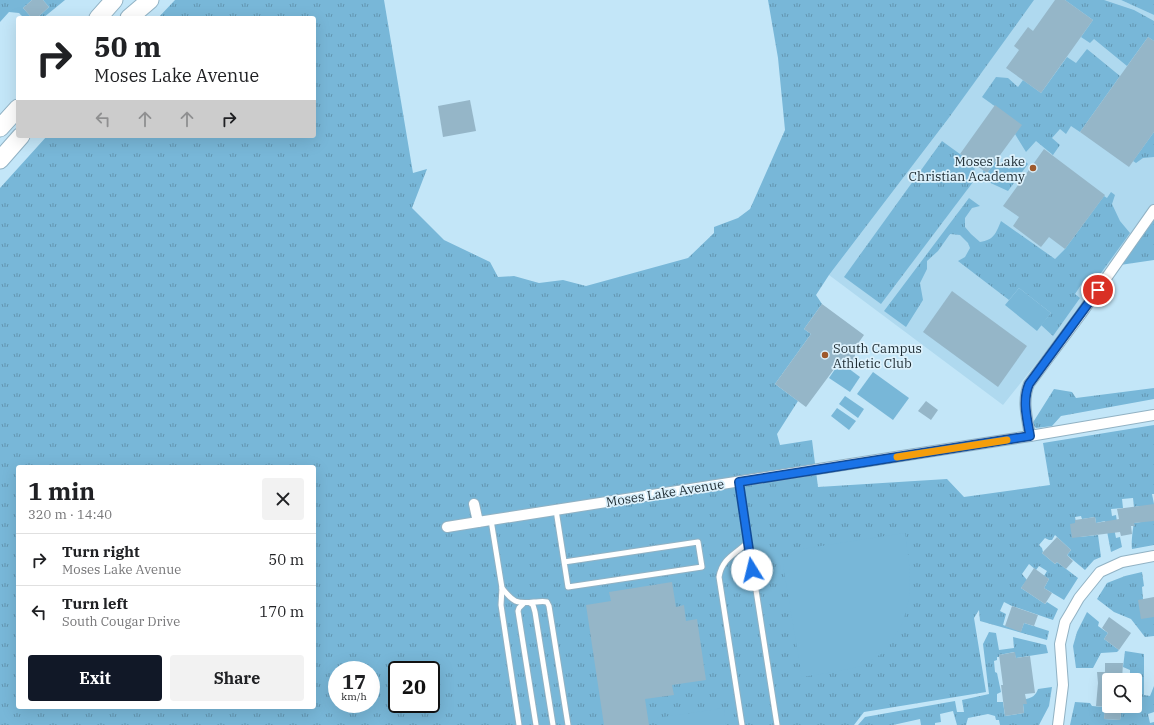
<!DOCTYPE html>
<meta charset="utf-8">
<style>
:root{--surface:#fff;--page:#f2f2f2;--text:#202124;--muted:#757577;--line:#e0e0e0;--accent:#111827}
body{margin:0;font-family:"IBM Plex Serif",serif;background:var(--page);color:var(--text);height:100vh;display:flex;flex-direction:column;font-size:15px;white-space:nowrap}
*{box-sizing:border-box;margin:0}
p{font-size:13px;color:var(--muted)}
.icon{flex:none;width:22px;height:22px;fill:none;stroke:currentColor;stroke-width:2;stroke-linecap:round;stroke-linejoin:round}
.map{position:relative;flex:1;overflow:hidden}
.panel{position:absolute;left:16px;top:465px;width:300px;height:244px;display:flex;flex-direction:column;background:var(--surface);border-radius:4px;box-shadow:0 4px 16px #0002}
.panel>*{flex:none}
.guide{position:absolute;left:16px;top:16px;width:300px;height:122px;border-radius:4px;box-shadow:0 4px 16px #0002;background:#fff;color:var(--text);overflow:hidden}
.fabs{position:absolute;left:1102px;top:673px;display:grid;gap:8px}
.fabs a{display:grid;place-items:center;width:40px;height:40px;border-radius:4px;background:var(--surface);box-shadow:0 4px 16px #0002;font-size:20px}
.speed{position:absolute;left:328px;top:661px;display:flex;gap:8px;font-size:20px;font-weight:700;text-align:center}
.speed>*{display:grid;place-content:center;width:52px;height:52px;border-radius:50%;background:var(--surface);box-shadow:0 4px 16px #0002;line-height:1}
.speed small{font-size:10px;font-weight:400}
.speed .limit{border:2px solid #111;border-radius:6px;background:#fff;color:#111}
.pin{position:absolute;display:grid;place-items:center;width:34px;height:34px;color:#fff;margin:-17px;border:2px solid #fff;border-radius:50%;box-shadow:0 1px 4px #0007}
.me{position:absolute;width:44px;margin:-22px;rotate:351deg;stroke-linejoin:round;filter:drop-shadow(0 0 3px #0008)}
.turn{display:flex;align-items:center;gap:14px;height:84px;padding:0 12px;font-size:18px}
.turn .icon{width:52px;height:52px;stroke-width:2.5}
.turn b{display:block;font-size:28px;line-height:34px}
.lanes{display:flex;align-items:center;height:38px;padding:0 12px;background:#0003;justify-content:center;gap:20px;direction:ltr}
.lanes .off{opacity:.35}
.round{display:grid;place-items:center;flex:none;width:42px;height:42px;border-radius:4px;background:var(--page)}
.headline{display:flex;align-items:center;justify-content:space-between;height:68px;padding:0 12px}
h1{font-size:24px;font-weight:700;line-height:30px}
.cta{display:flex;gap:8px;margin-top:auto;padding:8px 12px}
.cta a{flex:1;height:46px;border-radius:4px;background:var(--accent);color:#fff;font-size:16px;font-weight:700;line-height:46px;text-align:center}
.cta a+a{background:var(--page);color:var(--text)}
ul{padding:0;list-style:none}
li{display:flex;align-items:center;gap:12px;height:52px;padding:0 12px;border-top:1px solid var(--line)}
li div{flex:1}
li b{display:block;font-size:15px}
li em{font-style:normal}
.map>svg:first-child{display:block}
.built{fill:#afd9ef}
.grass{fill:url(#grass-tufts);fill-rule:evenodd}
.pitch{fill:#78b7d8}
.building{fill:#95b6c8}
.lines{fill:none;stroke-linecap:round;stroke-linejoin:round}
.service-casing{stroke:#91b2c4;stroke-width:7}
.minor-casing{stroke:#91b2c4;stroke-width:12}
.trunk-casing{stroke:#91b2c4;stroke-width:19}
.service{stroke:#fff;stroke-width:5}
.minor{stroke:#fff;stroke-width:10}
.trunk{stroke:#fff;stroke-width:17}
.route-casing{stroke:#114b97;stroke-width:10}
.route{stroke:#1a73e8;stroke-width:7}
.slow{stroke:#f59e0b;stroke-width:7}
.poi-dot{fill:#9e592c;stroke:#dcf1fc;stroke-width:1.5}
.labels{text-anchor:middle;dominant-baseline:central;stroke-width:3.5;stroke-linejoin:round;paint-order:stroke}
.poi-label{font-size:13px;fill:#1d2b32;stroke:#dcf1fc;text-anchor:end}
.street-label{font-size:13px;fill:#1d2b32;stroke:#dcf1fc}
</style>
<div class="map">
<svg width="1154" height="725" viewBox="0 0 1154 725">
<defs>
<pattern id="grass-tufts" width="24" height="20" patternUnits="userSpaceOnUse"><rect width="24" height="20" fill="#78b7d8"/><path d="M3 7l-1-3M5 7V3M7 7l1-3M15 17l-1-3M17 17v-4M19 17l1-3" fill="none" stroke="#6295b0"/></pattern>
</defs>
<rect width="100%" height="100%" fill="#c3e6f8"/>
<polygon class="built" points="1033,0 1121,0 1154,15 1154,216 1003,405 829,275 948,119"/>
<g class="grass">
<polygon points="0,0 32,0 23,8 32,18 24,18 19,13 9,12 0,22"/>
<polygon points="43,0 65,0 43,18 37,18 49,7"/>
<path d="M 175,0 L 384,0 L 413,173 L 427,169 L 412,208 L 444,240 L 490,262 L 498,277 L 514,276 L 539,283 L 563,280 L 586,286 L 688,258 L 714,233 L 714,227 L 738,218 L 750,209 L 785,130 L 778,58 L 768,0 L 1034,0 L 948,119 L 829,275 L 816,295 L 822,304 L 804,329 L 811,334 L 775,384 L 798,401 L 777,434 L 780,445 L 812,440 L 818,487 L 947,479 L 964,497 L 1050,485 L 1043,443 L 1154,425 L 1154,494 L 1152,494 L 1154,504 L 1154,545 L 1132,549 C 1131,542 1133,528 1134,523 L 1141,522 L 1139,506 L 1134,507 L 1133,498 L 1122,499 L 1123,508 L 1111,509 L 1112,516 L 1116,515 L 1118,528 L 1114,528 L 1116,538 L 1120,537 L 1122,547 L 1111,552 L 1105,521 L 1096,523 L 1095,517 L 1082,519 L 1081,516 L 1075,517 L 1079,537 L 1098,535 L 1101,557 L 1094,560 L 1085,570 L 1067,555 L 1071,550 L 1055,535 L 1052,540 L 1049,540 L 1045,538 L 1039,545 L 1042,548 L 1043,552 L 1042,553 L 1055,564 L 1057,562 L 1078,578 L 1064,600 L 1044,588 L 1049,579 L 1044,576 L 1047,571 L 1039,566 L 1036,570 L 1029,564 L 1022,574 L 1027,580 L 1021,588 L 1045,604 L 1047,602 L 1058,609 L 1053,620 L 1012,606 L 1004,602 L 1000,611 L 1006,614 L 1003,625 L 1021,631 L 1024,623 L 1049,631 L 1047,640 L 980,621 L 979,610 L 974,618 L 986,692 L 864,712 L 854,725 L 0,725 L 0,188 L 47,136 L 314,136 L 314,18 L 158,18 ZM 18,467 L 314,467 L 314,707 L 18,707 ZM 337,670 L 371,670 L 371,704 L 337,704 ZM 397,670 L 431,670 L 431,704 L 397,704 Z"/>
<polygon points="1065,0 1104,0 1134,10 1154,21 1154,41 1148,37 1127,66 1094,39 1090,43 1081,37 1093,20"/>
<polygon points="1121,0 1154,0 1154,15"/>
<polygon points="1087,49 1120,76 1080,132 1071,126 1066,134 1060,129 1052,138 1060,145 1053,155 1036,141 1026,152 1015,134 1021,125 982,97 996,77 1008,78 1018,87 1023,80 1041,93 1067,57 1076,63"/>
<polygon points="1154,132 1154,157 1143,158 1136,163 1133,161"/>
<polygon points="942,141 975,165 973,182 881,304 844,277"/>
<polygon points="1021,157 1028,164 1008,191 984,180 983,170 987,173 997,160 1009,169"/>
<path d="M 1111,192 L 1115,195 L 1112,204 L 1120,221 L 1130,233 L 1093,284 L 1085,279 L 1075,294 L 1080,298 L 1053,336 L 1041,325 L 1051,313 L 1019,288 L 1009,300 L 958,261 L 965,257 L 970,248 L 968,243 L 960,235 L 950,234 L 938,251 L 927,261 L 927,269 L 920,283 L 923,300 L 906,327 L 884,311 L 969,198 L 980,206 L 972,208 L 965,218 L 965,227 L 971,234 L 980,242 C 994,240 996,233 1001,221 L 1055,259 L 1065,249 L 1104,196 L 1107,198 Z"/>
<polygon points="1154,220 1154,260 1120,265"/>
<polygon points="1154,388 1154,399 1061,416 1052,426 1036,428 1032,424 1054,389 1072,392 1076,398"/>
<polygon points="1142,572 1144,586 1142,587 1143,599 1154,617 1154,636 1145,637 1131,619 1114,612 1097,599 1107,583 1125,576"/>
<polygon points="1087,612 1099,622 1098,626 1108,633 1104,639 1119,650 1117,652 1101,653 1093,668 1076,668 1073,646 1077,632"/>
<path d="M 989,632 L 996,633 L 999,650 L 1014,648 L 1013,637 L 1046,645 L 1048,653 L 1016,658 L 1014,652 L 999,655 L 999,657 L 997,657 L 997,660 L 994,661 L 995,672 L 997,673 L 1001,692 L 997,694 L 997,702 L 1003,702 L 1005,716 L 1024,713 L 1023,704 L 1026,704 L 1026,699 C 1032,698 1036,695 1038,689 L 1052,687 L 1049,706 L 1039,725 L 1000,725 L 999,720 L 996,720 L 995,716 L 988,714 L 968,718 L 966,725 L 957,725 L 953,711 L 940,714 L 941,722 L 935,723 L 935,725 L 921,725 L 920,719 L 893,725 L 858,725 L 865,717 L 955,701 L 957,712 L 964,712 L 962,700 L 989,694 L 983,644 Z"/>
<polygon points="1125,651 1144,654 1144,695 1150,696 1154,686 1154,712 1148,714 1150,723 1154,722 1154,725 1070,725 1075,702 1090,703 1092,706 1103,707 1102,712 1105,712 1104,719 1120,720 1122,706 1135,706 1135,680 1130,680 1130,670 1123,667"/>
</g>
<g class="pitch">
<polygon points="1019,288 1051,313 1037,331 1005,305"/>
<polygon points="840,362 860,377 850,392 829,378"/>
<polygon points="873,372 909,398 893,420 857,394"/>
<polygon points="845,396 864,409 858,418 839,404"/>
<polygon points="837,408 856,421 849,430 831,416"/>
<polygon points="905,533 909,562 910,595 903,622 886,651 862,666 834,672 802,677 783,565 795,550"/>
<polygon points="724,708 726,725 658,725 657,718"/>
</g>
<g class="building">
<polygon points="32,0 43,0 49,7 37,18 32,18 23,8"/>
<polygon points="1055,0 1065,0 1093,20 1041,93 1006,68 1019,50 1014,46 1028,27 1033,31"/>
<polygon points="1148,37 1154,41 1154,132 1129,167 1080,132"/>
<polygon points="470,100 476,131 443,137 438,106"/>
<polygon points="995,105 1022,125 987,173 960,154"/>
<polygon points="1044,149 1105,195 1065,249 1049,237 1041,247 1013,226 1019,217 1003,206"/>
<polygon points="952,291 1027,346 998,387 923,332"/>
<polygon points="822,304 864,335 854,349 856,363 851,369 840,361 806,407 775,384 811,334 804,329"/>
<polygon points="926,401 938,410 931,420 918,411"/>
<polygon points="1154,504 1154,521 1134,523 1135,526 1131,526 1132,534 1121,536 1120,532 1072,538 1070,524 1075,523 1075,520 1095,517 1096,523 1119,519 1117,509"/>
<polygon points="1057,537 1071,550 1067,555 1073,561 1066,569 1057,562 1055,564 1042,553"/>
<polygon points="1034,568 1049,579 1044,588 1052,593 1045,604 1021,588"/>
<polygon points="672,582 676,607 684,605 686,621 697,619 706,680 672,685 674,695 645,699 649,725 604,725 586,605 611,601 609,592"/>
<polygon points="1154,597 1154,617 1141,619 1138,600"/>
<polygon points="1012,606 1038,615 1034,626 1024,623 1021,632 1005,626"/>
<polygon points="1109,617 1131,633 1119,650 1104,639 1108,633 1102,628"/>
<polygon points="1015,652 1016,658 1030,656 1035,693 1025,694 1027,704 1023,704 1024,713 1005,716 1001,685 1003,685 999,655"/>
<polygon points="1105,663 1123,663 1122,680 1109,680 1109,706 1122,706 1120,720 1104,719 1105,707 1096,706 1098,683 1097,672 1105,672"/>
</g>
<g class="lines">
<defs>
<g id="service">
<polyline points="739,481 777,725"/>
<polyline points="556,510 568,587 702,567 698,542 564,562"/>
<polyline points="491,520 502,588 501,605 519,725"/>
<path d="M 502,588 C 513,602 516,604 534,602 C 539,602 543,601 547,602 L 549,606 L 568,725"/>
<polyline points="530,603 533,605 535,612 553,725"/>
<polyline points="523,604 519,608 518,611 536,725"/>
<path d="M 742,725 L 719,577 C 722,558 736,554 748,542"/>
</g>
<g id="minor">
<path d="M 1030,436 C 1027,417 1022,401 1029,384 L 1081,314 L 1154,210"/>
<polyline points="474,504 478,522 1030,436 1154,415"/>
<polyline points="447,527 478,522"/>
<polyline points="1058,725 1063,685 1060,644 1065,622 1071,612 1079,598 1100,572 1122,562 1154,556"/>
</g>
<g id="trunk">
<polyline points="98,18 114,0"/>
<polyline points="129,18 150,0"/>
<polyline points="0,128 18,108"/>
<polyline points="0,160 21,136"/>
</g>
</defs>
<use href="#service" class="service-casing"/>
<use href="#minor" class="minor-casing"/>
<use href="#trunk" class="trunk-casing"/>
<use href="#service" class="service"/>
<use href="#minor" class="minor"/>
<use href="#trunk" class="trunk"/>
</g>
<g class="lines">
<defs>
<path id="route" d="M 752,570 L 739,482 L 1030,436 C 1027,418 1022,401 1029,384 L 1098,290"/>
</defs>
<use href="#route" class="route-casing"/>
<use href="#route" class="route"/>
<polyline class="slow" points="897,457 1007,440"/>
</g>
<g class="poi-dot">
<circle cx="1033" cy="168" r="4"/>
<circle cx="825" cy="355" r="4"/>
</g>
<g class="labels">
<g class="poi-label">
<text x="1025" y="161">Moses Lake<tspan x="1025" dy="15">Christian Academy</tspan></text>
<text x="833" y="348" text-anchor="start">South Campus<tspan x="833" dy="15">Athletic Club</tspan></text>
</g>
<g class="street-label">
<text transform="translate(665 493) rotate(-9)">Moses Lake Avenue</text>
</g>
</g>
</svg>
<div class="fabs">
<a><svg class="icon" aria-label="search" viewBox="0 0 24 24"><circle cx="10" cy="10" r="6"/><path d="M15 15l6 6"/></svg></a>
</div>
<div class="speed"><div>17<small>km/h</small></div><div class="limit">20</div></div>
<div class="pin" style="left:1098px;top:290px;background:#d93025"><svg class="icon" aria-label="arrive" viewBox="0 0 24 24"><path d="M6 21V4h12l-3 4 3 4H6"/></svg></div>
<svg class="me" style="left:752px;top:570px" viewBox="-20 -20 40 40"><circle r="19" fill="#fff"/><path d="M0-13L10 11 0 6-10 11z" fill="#1a73e8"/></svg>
<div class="guide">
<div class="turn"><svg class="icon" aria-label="right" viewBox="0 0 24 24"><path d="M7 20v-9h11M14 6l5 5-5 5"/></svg><div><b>50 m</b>Moses Lake Avenue</div></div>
<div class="lanes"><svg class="icon off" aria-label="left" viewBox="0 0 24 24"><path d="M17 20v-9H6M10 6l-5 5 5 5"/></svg><svg class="icon off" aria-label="ahead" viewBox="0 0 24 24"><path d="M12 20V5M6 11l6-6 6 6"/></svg><svg class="icon off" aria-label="ahead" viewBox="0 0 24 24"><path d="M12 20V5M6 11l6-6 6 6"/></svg><svg class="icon" aria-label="right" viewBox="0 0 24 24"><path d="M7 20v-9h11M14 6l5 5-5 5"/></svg></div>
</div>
<section class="panel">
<div class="headline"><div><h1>1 min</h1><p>320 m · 14:40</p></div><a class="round"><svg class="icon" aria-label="close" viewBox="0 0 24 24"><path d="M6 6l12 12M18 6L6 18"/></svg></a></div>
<ul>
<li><svg class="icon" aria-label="right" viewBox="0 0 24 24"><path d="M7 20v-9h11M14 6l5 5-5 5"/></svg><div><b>Turn right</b><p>Moses Lake Avenue</p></div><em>50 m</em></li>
<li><svg class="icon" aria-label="left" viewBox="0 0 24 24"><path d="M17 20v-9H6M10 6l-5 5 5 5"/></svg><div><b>Turn left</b><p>South Cougar Drive</p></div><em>170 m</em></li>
</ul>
<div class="cta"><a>Exit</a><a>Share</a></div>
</section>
</div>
